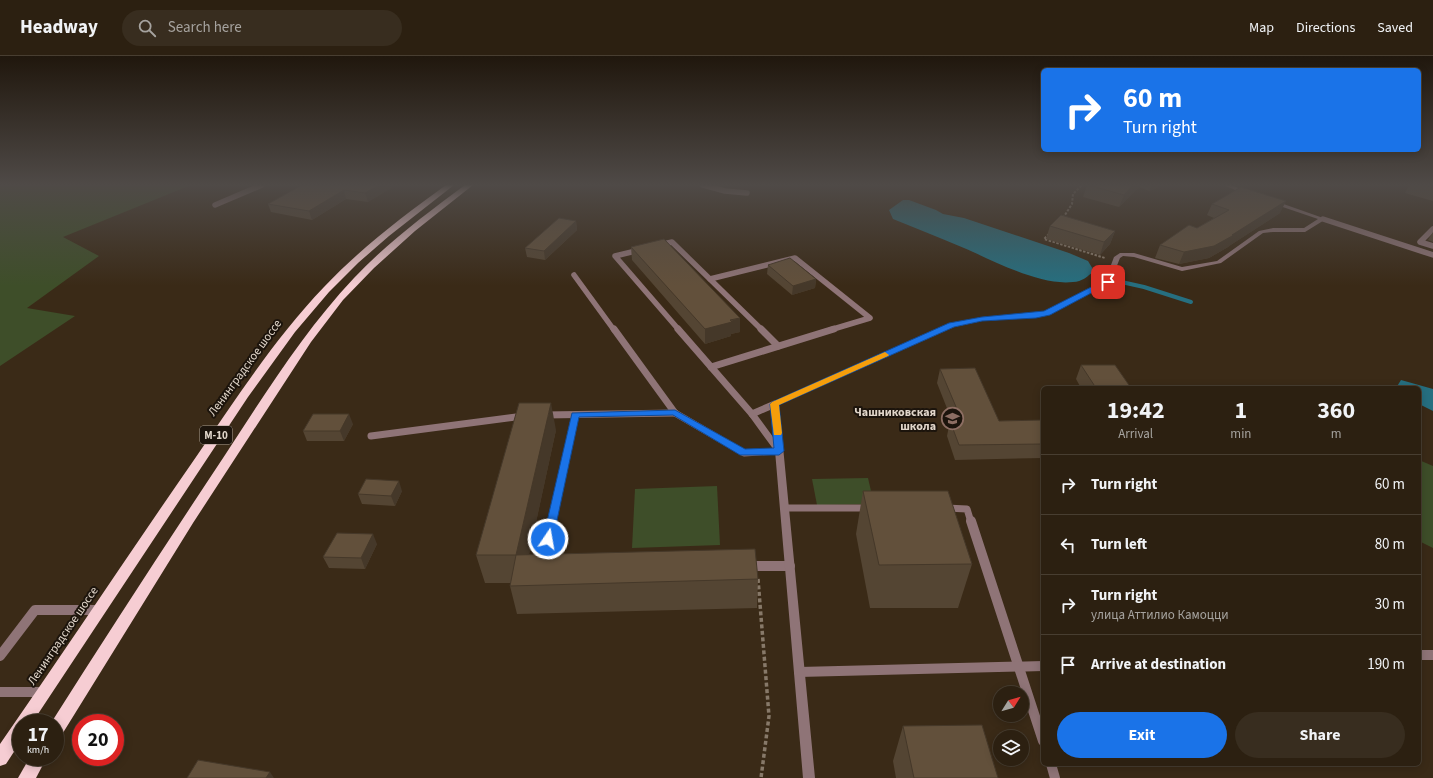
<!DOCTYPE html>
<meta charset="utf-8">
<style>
:root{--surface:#2c2011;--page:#382d1f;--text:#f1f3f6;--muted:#a6a39f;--line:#483e31;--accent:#1a73e8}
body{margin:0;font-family:"Source Sans 3",sans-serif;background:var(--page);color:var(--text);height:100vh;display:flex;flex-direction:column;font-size:15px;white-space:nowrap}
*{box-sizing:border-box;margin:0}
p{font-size:13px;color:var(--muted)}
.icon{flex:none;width:22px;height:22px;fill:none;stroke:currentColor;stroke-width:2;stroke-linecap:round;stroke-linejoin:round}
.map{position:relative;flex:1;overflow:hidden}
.details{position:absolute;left:1041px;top:330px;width:380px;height:380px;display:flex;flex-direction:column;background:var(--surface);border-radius:6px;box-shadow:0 2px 10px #0003,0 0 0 1px var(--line)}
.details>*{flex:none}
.guide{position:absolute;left:1041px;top:12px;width:380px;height:84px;border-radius:6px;box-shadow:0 2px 10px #0003,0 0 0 1px var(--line);background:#1a73e8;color:#fff;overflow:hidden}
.needle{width:26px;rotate:53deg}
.tools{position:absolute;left:993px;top:630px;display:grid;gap:8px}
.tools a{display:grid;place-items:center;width:36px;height:36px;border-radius:50%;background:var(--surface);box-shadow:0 2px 10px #0003,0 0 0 1px var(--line);font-size:20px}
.speed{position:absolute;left:12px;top:658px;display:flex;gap:8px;font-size:20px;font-weight:700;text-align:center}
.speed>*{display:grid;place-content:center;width:52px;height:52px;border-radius:50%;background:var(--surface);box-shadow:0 2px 10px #0003,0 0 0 1px var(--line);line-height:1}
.speed small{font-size:10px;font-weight:400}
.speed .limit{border:6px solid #d22;background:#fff;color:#111}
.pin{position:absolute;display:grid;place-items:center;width:34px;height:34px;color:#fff;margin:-17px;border-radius:8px;box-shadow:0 2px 6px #0006}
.me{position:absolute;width:44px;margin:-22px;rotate:12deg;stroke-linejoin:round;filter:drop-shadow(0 0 3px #0008)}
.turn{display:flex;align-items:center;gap:14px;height:84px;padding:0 16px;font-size:18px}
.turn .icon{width:52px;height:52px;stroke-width:2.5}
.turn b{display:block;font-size:28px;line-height:34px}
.eta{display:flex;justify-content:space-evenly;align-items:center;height:68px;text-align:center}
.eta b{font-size:24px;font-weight:700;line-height:28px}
.cta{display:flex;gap:8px;margin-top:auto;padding:8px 16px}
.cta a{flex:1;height:46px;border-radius:24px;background:var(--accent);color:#fff;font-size:16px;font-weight:700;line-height:46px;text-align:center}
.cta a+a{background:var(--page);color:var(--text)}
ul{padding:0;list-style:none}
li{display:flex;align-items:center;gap:12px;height:60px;padding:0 16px;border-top:1px solid var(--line)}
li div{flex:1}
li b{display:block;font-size:15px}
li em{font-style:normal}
header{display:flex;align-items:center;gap:24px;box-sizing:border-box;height:56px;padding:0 20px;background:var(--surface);border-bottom:1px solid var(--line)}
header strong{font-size:19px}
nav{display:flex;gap:22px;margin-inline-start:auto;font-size:14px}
.search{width:280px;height:36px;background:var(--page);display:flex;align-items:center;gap:10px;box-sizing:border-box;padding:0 14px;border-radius:22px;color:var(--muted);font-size:15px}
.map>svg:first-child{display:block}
.green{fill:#3e4e29}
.water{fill:#266f80}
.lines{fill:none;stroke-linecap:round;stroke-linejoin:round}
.stream{stroke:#266f80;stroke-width:4}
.path-far1{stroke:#877969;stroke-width:2;stroke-dasharray:2.5 1.5;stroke-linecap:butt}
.path{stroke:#877969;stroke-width:3.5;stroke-dasharray:4 2.5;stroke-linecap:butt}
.service-far2{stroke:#8f7477;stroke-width:5.5}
.service-far1{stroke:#8f7477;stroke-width:7}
.service{stroke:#8f7477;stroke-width:10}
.minor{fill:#8f7477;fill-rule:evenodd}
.trunk{fill:#f6cdd3;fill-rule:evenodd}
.wall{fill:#544533}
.shaded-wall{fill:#453829}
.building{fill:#62503b;stroke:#453829}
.route{fill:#1a73e8;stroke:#114b97}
.slow{fill:#f59e0b}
.labels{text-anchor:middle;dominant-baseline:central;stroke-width:4;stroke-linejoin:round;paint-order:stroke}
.shield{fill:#1c140c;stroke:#a69c91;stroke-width:1}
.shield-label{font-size:11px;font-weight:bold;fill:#e1d6ca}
.street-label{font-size:12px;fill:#e1d6ca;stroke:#1c140c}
.poi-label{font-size:12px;font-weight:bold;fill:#e1d6ca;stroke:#1c140c;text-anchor:end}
</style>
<header>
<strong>Headway</strong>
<div class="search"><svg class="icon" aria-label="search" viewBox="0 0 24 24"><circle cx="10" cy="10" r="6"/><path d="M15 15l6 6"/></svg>Search here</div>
<nav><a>Map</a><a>Directions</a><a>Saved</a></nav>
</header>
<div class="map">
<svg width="1433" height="722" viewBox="0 0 1433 722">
<rect width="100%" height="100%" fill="#3a2a17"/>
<g class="green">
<polygon points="0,129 191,129 63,181 99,200 27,252 75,260 0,310"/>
<polygon points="1419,404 1433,410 1433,492 1419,485"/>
<polygon points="868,422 874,448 817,449 812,423"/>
<polygon points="717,430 720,489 632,492 635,433"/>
</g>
<g class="water">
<path d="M 903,144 L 909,144 L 936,154 L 943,158 L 964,162 L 1069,197 L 1088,205 L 1094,215 C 1088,220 1082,226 1073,226 C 1040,230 994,205 964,192 C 941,182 917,173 893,163 L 889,154 Z"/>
<polygon points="1401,324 1433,333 1433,355 1419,348 1419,332 1396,332"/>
</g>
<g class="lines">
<polyline class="stream" points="1117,225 1144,231 1191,246"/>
<g class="path-far1">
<polyline points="1063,162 1072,148 1073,138 1082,129"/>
<polyline points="1049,178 1044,183 1105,202"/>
</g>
<polyline class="path" points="758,523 769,660 761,722"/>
<g class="service-far2">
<polyline points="703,129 725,135 747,137"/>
<polyline points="215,149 262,129"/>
<polyline points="1323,163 1433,199"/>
<polyline points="1433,173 1420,186 1433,190"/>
<polyline points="659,189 672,186 762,274"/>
<polyline points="640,194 615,200 679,274"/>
<polyline points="574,219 614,274"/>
<polyline points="710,223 795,202 870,262 830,274"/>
</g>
<g class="service-far1">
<polyline points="614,273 675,357 744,397 779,395"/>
<polyline points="678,273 752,358 779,395"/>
<polyline points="761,273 778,290"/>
<polyline points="711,311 834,273"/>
<polyline points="752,358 775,348"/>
<polyline points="545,359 675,357"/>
<polyline points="371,380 524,360"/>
<polyline points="784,452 869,452"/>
<polyline points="946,452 967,453 971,466"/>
<polyline points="552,466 575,359"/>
</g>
<g class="service">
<polyline points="971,465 1043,685"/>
<polyline points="543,506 552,465"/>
<polyline points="748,510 790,510"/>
<polyline points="1419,599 1433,599"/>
<polyline points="0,600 35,554 99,554"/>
<polyline points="799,616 1043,610"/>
<polyline points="0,636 44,636"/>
<polyline points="1051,708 1055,722"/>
</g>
<g class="minor">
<polygon points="1223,129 1231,129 1248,136 1243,137"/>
<polygon points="1271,145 1275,145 1326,163 1305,176 1273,176 1263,177 1221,207 1182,215 1134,201 1123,200 1120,202 1110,227 1049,258 1030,262 982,265 954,271 779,349 815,722 803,722 771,348 772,346 950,268 982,261 1030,258 1045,255 1105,225 1114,201 1120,197 1134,197 1182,211 1217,205 1259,175 1273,172 1304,172 1318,163 1271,147"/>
</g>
<g class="trunk">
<path d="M 446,129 L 454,129 L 389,180 L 358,207 L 329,236 L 295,276 L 248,341 L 32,667 L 21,667 L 21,685 L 6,708 L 0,710 L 0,688 C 66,593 130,496 196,401 C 236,343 275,282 324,231 C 361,192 403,160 446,129 Z"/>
<path d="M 465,129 L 473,129 L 415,175 L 374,212 L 343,244 L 311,286 L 193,467 L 61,680 L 55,683 L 55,667 L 51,667 C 108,577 166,488 225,399 C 265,338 304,275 354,222 C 388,186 426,158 465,129 Z"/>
<polygon points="30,701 47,701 36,722 18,722"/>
</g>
</g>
<g class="wall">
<polygon points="302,129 396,129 368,146 346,143 312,164 271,156 268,148"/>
<polygon points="1087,129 1164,129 1149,135 1139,131 1119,151 1083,141"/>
<polygon points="1409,129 1433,129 1433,145 1405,137"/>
<polygon points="1212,148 1280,157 1229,190 1228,191 1209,202 1179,208 1155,202 1160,189 1197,172 1214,162 1207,159"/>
<polygon points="576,165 577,174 545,204 527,201 525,192"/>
<polygon points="1050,170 1115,175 1110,188 1100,199 1046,183"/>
<polygon points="1433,176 1433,186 1428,184"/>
<polygon points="631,191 740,262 740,276 731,278 731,280 705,288 632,204"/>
<polygon points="768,209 816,223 815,232 792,239 767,218"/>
<polygon points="1081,309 1131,332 1081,332 1076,323"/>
<polygon points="940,313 999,365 1043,364 1043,402 955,404 947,380 950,365 952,365 937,327"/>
<polygon points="353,368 344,385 307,385 303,375"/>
<polygon points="556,374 529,498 758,523 757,552 517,558 510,530 510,527 485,527 476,499"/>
<polygon points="402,435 395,450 362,448 358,438"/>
<polygon points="863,435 972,508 958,552 870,552 856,478"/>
<polygon points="377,488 365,513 329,512 323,501"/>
<polygon points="903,670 998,722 896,722 893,705"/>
</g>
<g class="shaded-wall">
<polygon points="380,129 396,129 368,146 365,137"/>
<polygon points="1133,129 1140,129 1139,131 1119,151 1124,139"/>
<polygon points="1152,129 1164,129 1149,135"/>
<polygon points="344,134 346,143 312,164 309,155"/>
<polygon points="1286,145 1280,157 1229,190 1228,191 1209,202 1179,208 1184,196"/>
<polygon points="576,165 577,174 545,204 544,195"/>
<polygon points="1115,175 1110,188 1100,199 1104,186"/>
<polygon points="816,223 815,232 792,239 793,230"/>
<polygon points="740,262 740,276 731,278 731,280 705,288 705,273"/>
<polygon points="551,347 556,374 523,527 516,499"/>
<polygon points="349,358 353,368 344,385 340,375"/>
<polygon points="399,425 402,435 395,450 391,440"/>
<polygon points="373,478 377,488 365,513 361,502"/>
<polygon points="270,716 274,722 266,722"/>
</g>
<g class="building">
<polygon points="302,129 380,129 365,137 344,134 309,155 268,148"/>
<polygon points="1088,129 1133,129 1124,139"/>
<polygon points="1424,129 1433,129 1433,132"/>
<polygon points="1241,131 1286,145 1232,179 1234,179 1214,190 1184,196 1160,189 1189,169 1197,172 1229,154 1212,148"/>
<polygon points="1061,159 1115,175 1104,186 1050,170"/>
<polygon points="559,162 576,165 544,195 525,192"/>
<polygon points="664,183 740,262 730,264 732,266 705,273 631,191"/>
<polygon points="790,202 816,223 793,230 768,209"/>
<polygon points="1081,309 1115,309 1131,332 1096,332"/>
<polygon points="975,312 999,365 1043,364 1043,388 959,389 950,365 962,365 940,313"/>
<polygon points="519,347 551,347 516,499 476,499"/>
<polygon points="313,358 349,358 340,375 303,375"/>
<polygon points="366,423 399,425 391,440 358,438"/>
<polygon points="863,435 948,435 972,508 879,509"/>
<polygon points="337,477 373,478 361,502 323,501"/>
<polygon points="755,493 758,523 510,530 516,499"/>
<polygon points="982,669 998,722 914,722 903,670"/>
<polygon points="198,704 270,716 266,722 187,722"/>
</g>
<linearGradient id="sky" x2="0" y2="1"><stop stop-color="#20170d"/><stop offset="0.56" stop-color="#4f4a47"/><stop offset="1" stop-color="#4f4a47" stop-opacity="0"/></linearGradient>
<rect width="1433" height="230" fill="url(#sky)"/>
<polygon class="route" points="1105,224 1111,224 1112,226 1050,259 1036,262 982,265 954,271 779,349 784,395 779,399 740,399 673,359 579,361 553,483 552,486 544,486 543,483 572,357 675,354 745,393 774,392 770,348 772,346 949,267 982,261 1044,255"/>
<polygon class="slow" points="885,296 889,299 888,300 779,349 782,377 781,379 774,379 770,348 772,346"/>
<defs>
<symbol id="school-ring" viewBox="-11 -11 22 22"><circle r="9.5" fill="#1c140c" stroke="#8d6e63" stroke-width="1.5"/><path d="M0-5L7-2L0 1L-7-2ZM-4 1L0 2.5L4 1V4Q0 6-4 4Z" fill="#8d6e63"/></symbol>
</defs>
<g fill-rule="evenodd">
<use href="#school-ring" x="940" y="350" width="25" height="25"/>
</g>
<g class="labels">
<rect class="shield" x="200" y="370" width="32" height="18" rx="3"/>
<g class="shield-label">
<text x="216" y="379">М-10</text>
</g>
<g class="street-label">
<text transform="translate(245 312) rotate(-54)">Ленинградское шоссе</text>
<text transform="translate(63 580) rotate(-56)">Ленинградское шоссе</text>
</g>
<g class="poi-label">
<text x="936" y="356">Чашниковская<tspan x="936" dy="14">школа</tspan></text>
</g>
</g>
</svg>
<div class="tools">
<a><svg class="needle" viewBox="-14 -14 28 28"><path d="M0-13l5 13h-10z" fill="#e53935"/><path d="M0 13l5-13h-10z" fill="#a6a39f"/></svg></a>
<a><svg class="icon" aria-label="layers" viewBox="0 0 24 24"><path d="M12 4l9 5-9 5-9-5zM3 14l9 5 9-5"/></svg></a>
</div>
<div class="speed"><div>17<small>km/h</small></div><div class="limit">20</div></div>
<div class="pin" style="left:1108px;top:226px;background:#d93025"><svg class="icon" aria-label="arrive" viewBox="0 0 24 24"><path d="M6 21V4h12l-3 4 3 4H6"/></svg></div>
<svg class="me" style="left:548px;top:483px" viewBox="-20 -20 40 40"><circle r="17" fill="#1a73e8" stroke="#fff" stroke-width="3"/><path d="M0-11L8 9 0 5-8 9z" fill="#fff"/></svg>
<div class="guide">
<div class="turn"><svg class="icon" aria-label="right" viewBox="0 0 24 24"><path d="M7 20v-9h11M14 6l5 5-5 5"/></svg><div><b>60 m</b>Turn right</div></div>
</div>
<section class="details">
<div class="eta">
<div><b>19:42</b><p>Arrival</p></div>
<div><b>1</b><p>min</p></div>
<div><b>360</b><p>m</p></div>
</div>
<ul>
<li><svg class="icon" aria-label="right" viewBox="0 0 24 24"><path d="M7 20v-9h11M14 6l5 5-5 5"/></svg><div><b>Turn right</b></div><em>60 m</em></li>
<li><svg class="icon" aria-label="left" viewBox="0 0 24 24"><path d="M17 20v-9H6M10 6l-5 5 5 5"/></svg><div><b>Turn left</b></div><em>80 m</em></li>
<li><svg class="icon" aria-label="right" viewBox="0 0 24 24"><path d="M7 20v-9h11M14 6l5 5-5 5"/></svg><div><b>Turn right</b><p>улица Аттилио Камоцци</p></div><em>30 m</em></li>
<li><svg class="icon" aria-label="arrive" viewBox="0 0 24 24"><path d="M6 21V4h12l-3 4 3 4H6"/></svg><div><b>Arrive at destination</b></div><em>190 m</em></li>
</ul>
<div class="cta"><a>Exit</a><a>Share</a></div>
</section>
</div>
